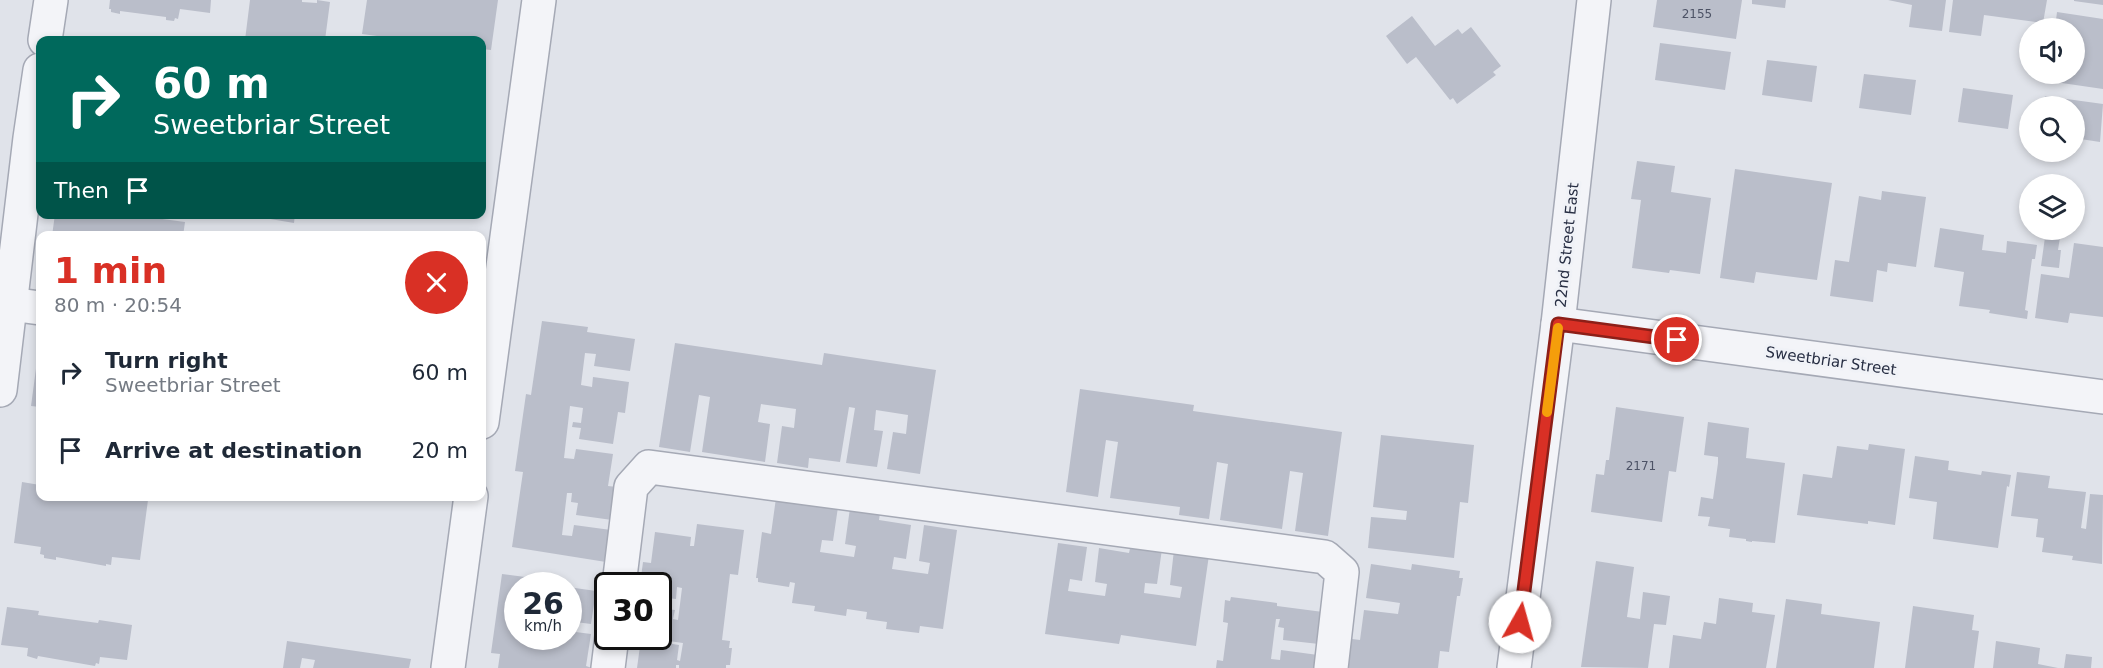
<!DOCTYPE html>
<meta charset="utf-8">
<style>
:root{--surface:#fff;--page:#f2f2f3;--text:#1f2937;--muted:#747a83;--accent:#d93025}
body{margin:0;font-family:"DejaVu Sans",sans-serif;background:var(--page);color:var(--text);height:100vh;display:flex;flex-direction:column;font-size:22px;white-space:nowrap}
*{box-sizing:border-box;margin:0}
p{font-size:20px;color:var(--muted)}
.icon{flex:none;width:33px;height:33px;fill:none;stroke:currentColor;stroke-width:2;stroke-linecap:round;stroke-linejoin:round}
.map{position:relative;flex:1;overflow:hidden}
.drawer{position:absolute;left:36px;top:231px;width:450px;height:270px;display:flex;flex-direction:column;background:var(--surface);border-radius:12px;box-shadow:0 3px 9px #0003}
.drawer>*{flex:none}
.top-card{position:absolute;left:36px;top:36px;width:450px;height:183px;border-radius:12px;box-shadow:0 3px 9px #0003;background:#00695c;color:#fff;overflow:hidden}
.controls{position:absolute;left:2019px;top:18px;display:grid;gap:12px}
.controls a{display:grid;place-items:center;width:66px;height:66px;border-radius:50%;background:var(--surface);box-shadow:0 3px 9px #0003;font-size:30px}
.speed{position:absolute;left:504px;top:572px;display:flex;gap:12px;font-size:30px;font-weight:700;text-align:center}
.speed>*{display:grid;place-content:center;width:78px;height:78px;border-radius:50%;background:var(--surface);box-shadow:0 3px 9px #0003;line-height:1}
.speed small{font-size:15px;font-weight:400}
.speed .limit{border:3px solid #111;border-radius:9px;background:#fff;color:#111}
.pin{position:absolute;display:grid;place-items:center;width:51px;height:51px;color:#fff;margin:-26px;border:3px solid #fff;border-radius:50%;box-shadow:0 2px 6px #0007}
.me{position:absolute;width:66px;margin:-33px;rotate:7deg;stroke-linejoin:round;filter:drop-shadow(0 0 4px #0008)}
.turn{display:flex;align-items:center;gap:21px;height:126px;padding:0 18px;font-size:27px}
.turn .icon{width:78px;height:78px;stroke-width:2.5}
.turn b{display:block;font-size:42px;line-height:51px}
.then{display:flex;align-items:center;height:57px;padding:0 18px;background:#0003;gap:12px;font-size:22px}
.round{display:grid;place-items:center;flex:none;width:63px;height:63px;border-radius:32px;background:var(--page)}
.overview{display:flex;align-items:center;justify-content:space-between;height:102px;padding:0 18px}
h1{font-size:36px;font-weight:700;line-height:45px;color:var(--accent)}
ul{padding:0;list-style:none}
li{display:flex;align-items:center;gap:18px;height:78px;padding:0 18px}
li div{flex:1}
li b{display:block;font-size:22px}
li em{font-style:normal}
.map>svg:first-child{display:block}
.building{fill:#babeca}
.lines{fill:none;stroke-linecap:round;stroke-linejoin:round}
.minor-casing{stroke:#a5a9b5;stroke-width:36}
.minor{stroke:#f3f4f8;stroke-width:33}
.route-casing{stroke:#8d1f18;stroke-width:15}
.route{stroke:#d93025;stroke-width:10}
.slow{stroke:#f59e0b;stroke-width:10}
.labels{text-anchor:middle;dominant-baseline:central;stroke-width:6;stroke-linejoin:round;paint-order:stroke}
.number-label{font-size:12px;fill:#4c5265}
.street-label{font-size:15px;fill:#272e43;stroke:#f0f2f7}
</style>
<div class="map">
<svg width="2103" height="668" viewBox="0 0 2103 668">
<rect width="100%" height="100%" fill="#e0e3ea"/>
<g class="building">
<polygon points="110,0 211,0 210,13 180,9 178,19 175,18 174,21 166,20 166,17 120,11 120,14 111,12 111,9 109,9"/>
<polygon points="250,0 302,0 302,2 317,3 317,0 330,2 325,40 245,40"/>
<polygon points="367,0 498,0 491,50 482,49 482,40 392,40 392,38 362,34"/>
<polygon points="1657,0 1742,0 1736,39 1653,27"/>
<polygon points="1752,0 1786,0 1785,8 1752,4"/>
<polygon points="1888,0 1946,0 1942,31 1909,27 1912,5"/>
<polygon points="1953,0 2047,0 2043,23 1984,15 1981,36 1949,32"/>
<polygon points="2074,0 2103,0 2103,5 2074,1"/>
<polygon points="2057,12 2103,19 2103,89 2048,81 2049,74 2074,74 2074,28 2055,28"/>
<polygon points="1412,16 1435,46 1458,29 1462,34 1471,27 1501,66 1493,72 1496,75 1457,104 1453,98 1450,100 1416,57 1407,64 1386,36"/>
<polygon points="1660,43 1731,52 1725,90 1655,80"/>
<polygon points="1767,60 1817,66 1812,102 1762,95"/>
<polygon points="1864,74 1916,80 1911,115 1859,108"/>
<polygon points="1963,88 2013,95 2008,129 1958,122"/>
<polygon points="2045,96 2103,104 2100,142 2074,138 2074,106 2043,106"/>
<polygon points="1637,161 1675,166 1671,192 1711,198 1700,274 1670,270 1669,273 1632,268 1641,200 1631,199"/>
<polygon points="1735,169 1832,183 1817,280 1756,272 1754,283 1720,278"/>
<polygon points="1882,191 1926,197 1916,267 1888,263 1887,272 1877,270 1873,302 1830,296 1835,260 1849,262 1859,196 1881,200"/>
<polygon points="55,214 156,214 155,218 185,222 183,236 52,236"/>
<polygon points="240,214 295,214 294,223"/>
<polygon points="1940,228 1984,235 1982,250 2006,253 2007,241 2037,245 2035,259 2032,259 2025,310 2028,311 2027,319 1989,313 1990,310 1959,306 1964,272 1934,267"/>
<polygon points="2046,230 2061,231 2058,250 2061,250 2059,268 2041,266"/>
<polygon points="2074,243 2103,247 2103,317 2070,313 2068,323 2035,318 2041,274 2069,278"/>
<polygon points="542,321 588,327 587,332 635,339 630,371 594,366 596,354 585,353 581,385 592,387 593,377 629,382 625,413 618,412 613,444 579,439 581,428 572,427 573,422 581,423 583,408 570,406 564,458 574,459 576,449 613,454 608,486 617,487 612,520 576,515 578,503 571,502 572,493 567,493 562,535 572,536 574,525 611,530 606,562 512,547 523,472 515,471 526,394 531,395"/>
<polygon points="675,343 822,365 824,353 936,370 920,474 887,469 893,432 906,434 908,415 876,410 874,430 883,431 877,467 846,463 855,408 849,407 840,462 809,458 808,468 777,463 782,426 794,428 796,409 761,404 758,422 770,424 765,462 702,452 710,397 699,395 690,452 659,447"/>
<polygon points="39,346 40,346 40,407 31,406"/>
<polygon points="1080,389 1194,405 1193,411 1342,432 1328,536 1295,531 1303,473 1290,471 1282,529 1220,520 1228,464 1217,462 1209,519 1179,515 1180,507 1110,498 1118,442 1106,440 1098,497 1066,492"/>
<polygon points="1616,407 1684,417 1676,472 1669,471 1662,522 1591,512 1596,474 1604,475 1606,460 1609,460"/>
<polygon points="1708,422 1749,428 1746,458 1785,463 1775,543 1752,541 1752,542 1746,541 1746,539 1729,537 1730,529 1708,526 1710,517 1698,516 1701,497 1713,499 1718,463 1718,457 1704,455"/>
<polygon points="1381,435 1474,445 1468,503 1460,502 1454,558 1368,548 1371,517 1406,520 1407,511 1373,507"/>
<polygon points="1869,444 1905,449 1895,525 1868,521 1868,524 1797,515 1803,474 1832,478 1837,446 1868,450"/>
<polygon points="1915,456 1949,461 1948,470 1981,475 1982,471 2011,475 2009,487 2007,486 1998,548 1933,539 1937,502 1909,498"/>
<polygon points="2017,472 2050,476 2048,488 2086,492 2081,528 2086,529 2090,494 2103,495 2102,564 2072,560 2073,556 2042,552 2044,538 2036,537 2038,519 2011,516"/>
<polygon points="22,482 40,485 40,496 126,496 148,500 140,560 112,557 111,565 106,564 106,566 56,557 56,560 44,558 44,555 40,554 41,547 14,543"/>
<polygon points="776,498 838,507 833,541 822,540 820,552 854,557 856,546 845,544 850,508 880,513 879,520 911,525 906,559 894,557 892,569 928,574 930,563 919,561 924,525 957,530 943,629 920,626 919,633 886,629 887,622 866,619 867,612 847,609 846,616 814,611 815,606 792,603 795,583 790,582 789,587 758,582 758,578 756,578 762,532 771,534"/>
<polygon points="697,524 744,530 738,575 730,574 722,640 730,641 729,648 732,648 730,665 726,665 726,668 679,668 679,665 676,665 676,668 637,668 641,639 679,645 677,660 680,661 683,643 640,637 658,636 658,608 675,610 673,619 678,620 682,588 677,587 676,599 658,597 658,585 640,585 643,562 651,563 655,532 691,537 690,546 694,546"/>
<polygon points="1058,543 1087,547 1082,581 1070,579 1068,591 1105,596 1107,584 1095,582 1099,548 1129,553 1131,544 1162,549 1157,584 1145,583 1144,593 1180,598 1182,587 1170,585 1174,550 1209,555 1196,646 1121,635 1119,644 1045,634"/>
<polygon points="1596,561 1634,567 1627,617 1640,619 1643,592 1670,596 1666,625 1654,624 1648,668 1581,667"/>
<polygon points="1371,564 1411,570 1412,564 1460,571 1459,578 1463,578 1460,596 1457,596 1449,652 1440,651 1438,668 1348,668 1352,639 1360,640 1364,610 1398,614 1400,603 1366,598"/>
<polygon points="502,574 548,580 548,585 518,585 518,636 541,636 552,639 552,636 568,636 568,631 591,634 586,666 592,668 498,668 500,654 491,653"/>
<polygon points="568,587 596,591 591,624 568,621"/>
<polygon points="1231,597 1277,603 1277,606 1323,612 1319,644 1283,640 1284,628 1278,627 1280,619 1276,619 1271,659 1280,660 1281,650 1318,655 1316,668 1216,668 1217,660 1223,661 1228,623 1223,622 1225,600 1230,601"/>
<polygon points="1719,598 1753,603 1752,612 1775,615 1766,668 1669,668 1673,635 1701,639 1704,622 1716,624"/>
<polygon points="1786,599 1822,604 1821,614 1880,622 1874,668 1776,668"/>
<polygon points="1913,606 1974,615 1972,630 1979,631 1974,668 1905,668"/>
<polygon points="7,607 39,611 38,615 98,623 99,620 132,625 127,660 100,657 99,664 96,663 95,666 38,656 37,659 27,656 28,648 1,645"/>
<polygon points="287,641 411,659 409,668 313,668 315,660 302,658 300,668 283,668"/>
<polygon points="1996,641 2040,648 2038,664 2058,668 1993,668"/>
<polygon points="2066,654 2092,657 2091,668 2064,668"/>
</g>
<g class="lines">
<defs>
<g id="minor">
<polyline points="45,40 51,0"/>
<polyline points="10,304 40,308"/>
<polyline points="1558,324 2103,397"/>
<polyline points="0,390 30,138 40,70"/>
<polyline points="482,422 539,0"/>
<polyline points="619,585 631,487 649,467 1325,557 1342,572 1331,668"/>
<polyline points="448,668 471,496"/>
<polyline points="608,668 612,636"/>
<polyline points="1514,668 1558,324 1594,0"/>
</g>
</defs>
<use href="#minor" class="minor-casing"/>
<use href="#minor" class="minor"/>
</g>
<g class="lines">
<defs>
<polyline id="route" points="1520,622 1558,324 1677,340"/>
</defs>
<use href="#route" class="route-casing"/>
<use href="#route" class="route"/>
<polyline class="slow" points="1547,412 1558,328"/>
</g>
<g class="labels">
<g class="number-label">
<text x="1697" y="14">2155</text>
<text x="1641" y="466">2171</text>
</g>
<g class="street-label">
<text transform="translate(1567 245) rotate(-84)">22nd Street East</text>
<text transform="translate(1831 361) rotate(8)">Sweetbriar Street</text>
</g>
</g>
</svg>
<div class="controls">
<a><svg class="icon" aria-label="sound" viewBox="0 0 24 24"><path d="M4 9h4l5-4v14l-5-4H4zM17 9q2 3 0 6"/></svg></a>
<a><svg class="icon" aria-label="search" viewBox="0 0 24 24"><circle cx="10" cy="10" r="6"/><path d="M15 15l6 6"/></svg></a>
<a><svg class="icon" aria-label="layers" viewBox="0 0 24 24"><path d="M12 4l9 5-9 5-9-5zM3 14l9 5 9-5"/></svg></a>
</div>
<div class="speed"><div>26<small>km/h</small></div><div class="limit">30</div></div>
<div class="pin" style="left:1677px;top:340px;background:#d93025"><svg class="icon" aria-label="arrive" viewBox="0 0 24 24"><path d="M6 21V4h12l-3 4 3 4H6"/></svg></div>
<svg class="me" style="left:1520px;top:622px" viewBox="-20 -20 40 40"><circle r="19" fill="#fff"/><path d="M0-13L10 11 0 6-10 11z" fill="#d93025"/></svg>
<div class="top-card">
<div class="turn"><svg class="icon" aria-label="right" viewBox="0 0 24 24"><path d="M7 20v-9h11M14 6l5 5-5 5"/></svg><div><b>60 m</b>Sweetbriar Street</div></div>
<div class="then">Then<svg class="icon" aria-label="arrive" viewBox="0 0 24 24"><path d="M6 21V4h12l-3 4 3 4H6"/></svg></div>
</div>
<section class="drawer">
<div class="overview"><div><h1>1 min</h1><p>80 m · 20:54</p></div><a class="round" style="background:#d93025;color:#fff"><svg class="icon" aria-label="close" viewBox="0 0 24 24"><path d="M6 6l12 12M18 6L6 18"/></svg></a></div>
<ul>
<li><svg class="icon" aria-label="right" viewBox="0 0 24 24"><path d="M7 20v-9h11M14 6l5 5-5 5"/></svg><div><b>Turn right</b><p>Sweetbriar Street</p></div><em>60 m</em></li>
<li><svg class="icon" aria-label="arrive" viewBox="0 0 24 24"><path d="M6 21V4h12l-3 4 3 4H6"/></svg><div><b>Arrive at destination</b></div><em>20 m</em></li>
</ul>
</section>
</div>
